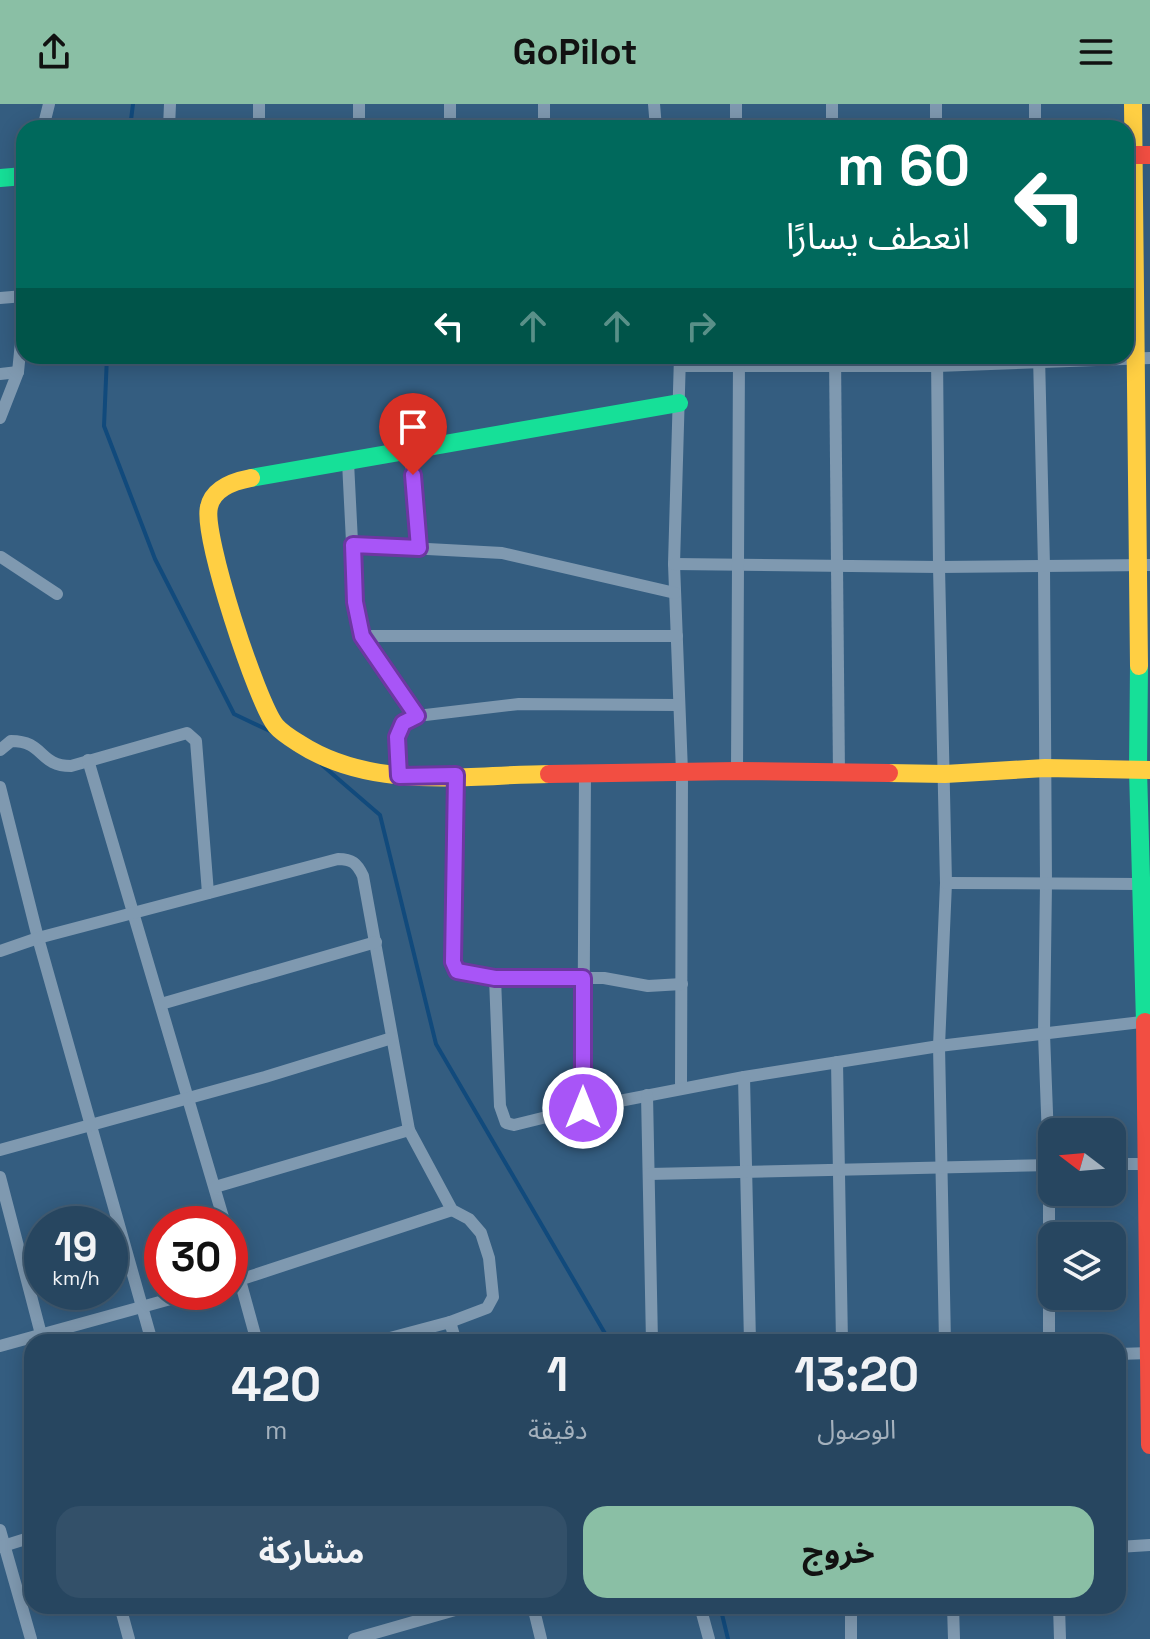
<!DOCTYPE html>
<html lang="ar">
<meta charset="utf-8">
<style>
:root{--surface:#274660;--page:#335069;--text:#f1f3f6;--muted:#a4b1bd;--line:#435e75;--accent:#8abfa5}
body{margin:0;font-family:"Space Grotesk","Noto Sans Arabic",sans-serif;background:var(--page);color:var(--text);direction:rtl;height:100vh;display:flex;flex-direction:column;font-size:30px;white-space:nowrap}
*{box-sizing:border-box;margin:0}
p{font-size:26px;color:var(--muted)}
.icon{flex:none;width:44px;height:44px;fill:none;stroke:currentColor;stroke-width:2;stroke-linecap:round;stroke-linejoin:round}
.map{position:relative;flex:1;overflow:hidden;direction:ltr}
.sheet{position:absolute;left:24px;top:1230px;width:1102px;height:280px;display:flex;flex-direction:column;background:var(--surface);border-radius:24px;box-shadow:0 4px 20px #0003,0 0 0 2px var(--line);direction:rtl}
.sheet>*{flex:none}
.banner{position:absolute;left:16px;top:16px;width:1118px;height:244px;border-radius:24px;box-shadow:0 4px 20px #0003,0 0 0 2px var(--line);direction:rtl;background:#00695c;color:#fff;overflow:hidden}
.needle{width:52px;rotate:286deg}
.buttons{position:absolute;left:1038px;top:1014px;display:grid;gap:16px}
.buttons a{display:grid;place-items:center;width:88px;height:88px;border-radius:16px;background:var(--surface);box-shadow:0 4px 20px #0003,0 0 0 2px var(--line);font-size:40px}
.speed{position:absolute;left:24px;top:1102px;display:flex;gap:16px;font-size:40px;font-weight:700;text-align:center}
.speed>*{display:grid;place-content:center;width:104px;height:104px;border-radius:50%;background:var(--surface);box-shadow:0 4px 20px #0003,0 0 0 2px var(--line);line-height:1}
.speed small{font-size:20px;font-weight:400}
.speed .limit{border:12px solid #d22;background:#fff;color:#111}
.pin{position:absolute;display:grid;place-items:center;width:68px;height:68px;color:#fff;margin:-82px -34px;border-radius:50% 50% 50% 0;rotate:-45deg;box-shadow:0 0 8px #0007}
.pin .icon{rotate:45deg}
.me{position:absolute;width:88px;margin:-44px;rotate:0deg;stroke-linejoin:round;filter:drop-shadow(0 0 6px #0008)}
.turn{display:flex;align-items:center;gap:28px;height:168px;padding:0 32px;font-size:36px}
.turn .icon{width:104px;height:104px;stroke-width:2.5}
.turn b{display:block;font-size:56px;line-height:68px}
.lanes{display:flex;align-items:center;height:76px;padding:0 32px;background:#0003;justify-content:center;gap:40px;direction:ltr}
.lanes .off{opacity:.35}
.eta{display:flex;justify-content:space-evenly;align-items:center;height:136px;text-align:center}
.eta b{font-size:48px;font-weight:700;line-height:56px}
.primary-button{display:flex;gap:16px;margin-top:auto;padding:16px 32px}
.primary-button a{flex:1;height:92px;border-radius:24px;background:var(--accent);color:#111;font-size:32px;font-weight:700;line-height:92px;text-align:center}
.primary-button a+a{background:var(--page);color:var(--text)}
header{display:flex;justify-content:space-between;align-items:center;height:104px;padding:0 32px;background:var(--accent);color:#111;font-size:36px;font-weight:700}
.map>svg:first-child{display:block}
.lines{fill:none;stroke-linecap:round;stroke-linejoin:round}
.stream{stroke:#114a7c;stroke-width:4}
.street{stroke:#7f99b0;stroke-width:12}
.fast{stroke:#16e098;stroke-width:18}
.slow{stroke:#ffcf43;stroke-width:18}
.jam{stroke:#f24e42;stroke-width:18}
.route-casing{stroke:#6d37a1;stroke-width:20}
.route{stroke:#a855f7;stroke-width:14}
</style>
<header><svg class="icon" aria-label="menu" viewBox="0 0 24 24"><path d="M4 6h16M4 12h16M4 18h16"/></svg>GoPilot<svg class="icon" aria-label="share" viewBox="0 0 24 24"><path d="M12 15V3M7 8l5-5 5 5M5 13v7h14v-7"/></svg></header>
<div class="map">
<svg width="1150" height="1535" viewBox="0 0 1150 1535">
<rect width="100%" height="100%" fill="#345d80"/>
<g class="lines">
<g class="stream">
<polyline points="130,24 133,0"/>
<polyline points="107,252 104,322 155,455 234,610 272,628"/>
<polyline points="322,661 380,711 436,940 610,1238"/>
<polyline points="720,1502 728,1535"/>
</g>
<g class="street">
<polyline points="359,0 359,24"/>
<polyline points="450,0 450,24"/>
<polyline points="544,0 544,24"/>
<polyline points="654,0 656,24"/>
<polyline points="832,0 832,24"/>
<polyline points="936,0 936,24"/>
<polyline points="43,24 49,0"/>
<polyline points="169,24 170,0"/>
<polyline points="259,24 259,0"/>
<polyline points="736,24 736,0"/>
<polyline points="1035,24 1035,0"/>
<polyline points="0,194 24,192"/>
<polyline points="680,252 674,460 682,668 681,984"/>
<polyline points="835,252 839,670"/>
<polyline points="937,252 939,463 946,779 939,942 945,1238"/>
<polyline points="1039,252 1044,462 1046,779 1044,930 1049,1061 1049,1238"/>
<polyline points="681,262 937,262 1150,254"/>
<polyline points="0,270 18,268"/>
<polyline points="0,314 18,268 24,208"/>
<polyline points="410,347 419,444"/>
<polyline points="348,358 355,498 362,532 417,612"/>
<polyline points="353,441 502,449 675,489"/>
<polyline points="1,453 57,490"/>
<polyline points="674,460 939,463 1150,461"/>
<polyline points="362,532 677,532"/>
<path d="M 0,646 L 11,637 C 45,637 38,662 71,662 L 187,629 L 196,637 L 208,789"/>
<polyline points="88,656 225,1120"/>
<polyline points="737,667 739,252"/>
<polyline points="456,671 453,858 457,867 495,874 604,874 648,882 682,880"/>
<polyline points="399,672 397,633 403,619 417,612 519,600 679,601"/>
<polyline points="0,683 38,834 152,1238"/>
<polyline points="946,779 1140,780"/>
<path d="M 0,847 L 38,834 L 338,755 C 352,755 357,759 363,772 L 409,1026 L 452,1106 L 469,1115 L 481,1129 L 489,1154 L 493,1193 L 487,1204 L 450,1218"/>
<polyline points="495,874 500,1002 506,1019 514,1021 583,1004 744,973 939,942 1150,917"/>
<polyline points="161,900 376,838"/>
<polyline points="837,958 842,1238"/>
<polyline points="744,973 750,1238"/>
<polyline points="647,991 652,1238"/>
<polyline points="583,1004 585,670"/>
<polyline points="0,1046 265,973 392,934"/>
<polyline points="1112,1060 1150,1060"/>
<polyline points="649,1070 1052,1061"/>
<polyline points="0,1073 43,1238"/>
<polyline points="215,1083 409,1026"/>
<polyline points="230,1140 257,1238"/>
<polyline points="230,1179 452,1106"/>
<polyline points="375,1238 450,1218 456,1238"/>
<polyline points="0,1242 196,1188"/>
<polyline points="1118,1250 1150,1249"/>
<polyline points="0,1426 31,1535"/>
<polyline points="0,1443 32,1433"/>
<polyline points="1118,1443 1150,1441"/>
<polyline points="120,1502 129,1535"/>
<polyline points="533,1502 541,1535"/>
<polyline points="700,1502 709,1535"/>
<polyline points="953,1502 954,1535"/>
<polyline points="1059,1502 1060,1535"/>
<polyline points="354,1535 469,1502"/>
<polyline points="851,1535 851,1502"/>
</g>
<g class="fast">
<polyline points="0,74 24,72"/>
<polyline points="251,374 679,299"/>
<polyline points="1139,562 1138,666 1145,918"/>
</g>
<g class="slow">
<polyline points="1133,0 1139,562"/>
<path d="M 251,374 C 235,377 213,384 209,403 C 202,431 257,599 276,622 C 282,629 292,635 300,640 C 373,687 467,671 549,670"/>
<polyline points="889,669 945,670 1045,664 1150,666"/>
</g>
<g class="jam">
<polyline points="1126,51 1150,51"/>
<polyline points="549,670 737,667 889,669"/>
<polyline points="1145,918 1150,1341"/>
</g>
</g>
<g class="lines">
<defs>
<polyline id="route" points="413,371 419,444 353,441 355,498 362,532 417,612 403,619 397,633 399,672 456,671 453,858 457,867 495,874 583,874 583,1004"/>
</defs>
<use href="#route" class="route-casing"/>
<use href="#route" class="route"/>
</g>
</svg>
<div class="buttons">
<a><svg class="needle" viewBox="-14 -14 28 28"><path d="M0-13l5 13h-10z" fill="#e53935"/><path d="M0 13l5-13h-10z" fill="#a4b1bd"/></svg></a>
<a><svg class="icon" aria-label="layers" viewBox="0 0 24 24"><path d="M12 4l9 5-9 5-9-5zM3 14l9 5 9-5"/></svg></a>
</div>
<div class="speed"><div>19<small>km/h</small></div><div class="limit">30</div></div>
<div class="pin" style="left:413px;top:371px;background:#d93025"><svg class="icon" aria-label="arrive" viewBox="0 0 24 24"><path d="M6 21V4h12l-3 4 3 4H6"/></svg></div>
<svg class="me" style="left:583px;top:1004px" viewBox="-20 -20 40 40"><circle r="17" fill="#a855f7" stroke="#fff" stroke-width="3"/><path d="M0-11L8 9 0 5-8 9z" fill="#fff"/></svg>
<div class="banner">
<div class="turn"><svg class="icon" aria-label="left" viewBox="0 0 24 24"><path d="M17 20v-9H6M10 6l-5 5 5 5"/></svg><div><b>60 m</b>انعطف يسارًا</div></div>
<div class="lanes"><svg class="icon" aria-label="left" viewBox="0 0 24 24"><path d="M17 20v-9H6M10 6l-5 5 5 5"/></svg><svg class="icon off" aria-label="ahead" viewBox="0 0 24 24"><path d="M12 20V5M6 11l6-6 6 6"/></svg><svg class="icon off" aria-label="ahead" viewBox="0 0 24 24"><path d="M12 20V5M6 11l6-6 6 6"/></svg><svg class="icon off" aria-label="right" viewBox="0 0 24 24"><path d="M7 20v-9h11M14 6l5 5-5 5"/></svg></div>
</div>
<section class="sheet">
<div class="eta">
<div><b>13:20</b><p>الوصول</p></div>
<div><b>1</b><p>دقيقة</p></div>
<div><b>420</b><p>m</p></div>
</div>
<div class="primary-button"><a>خروج</a><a>مشاركة</a></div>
</section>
</div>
